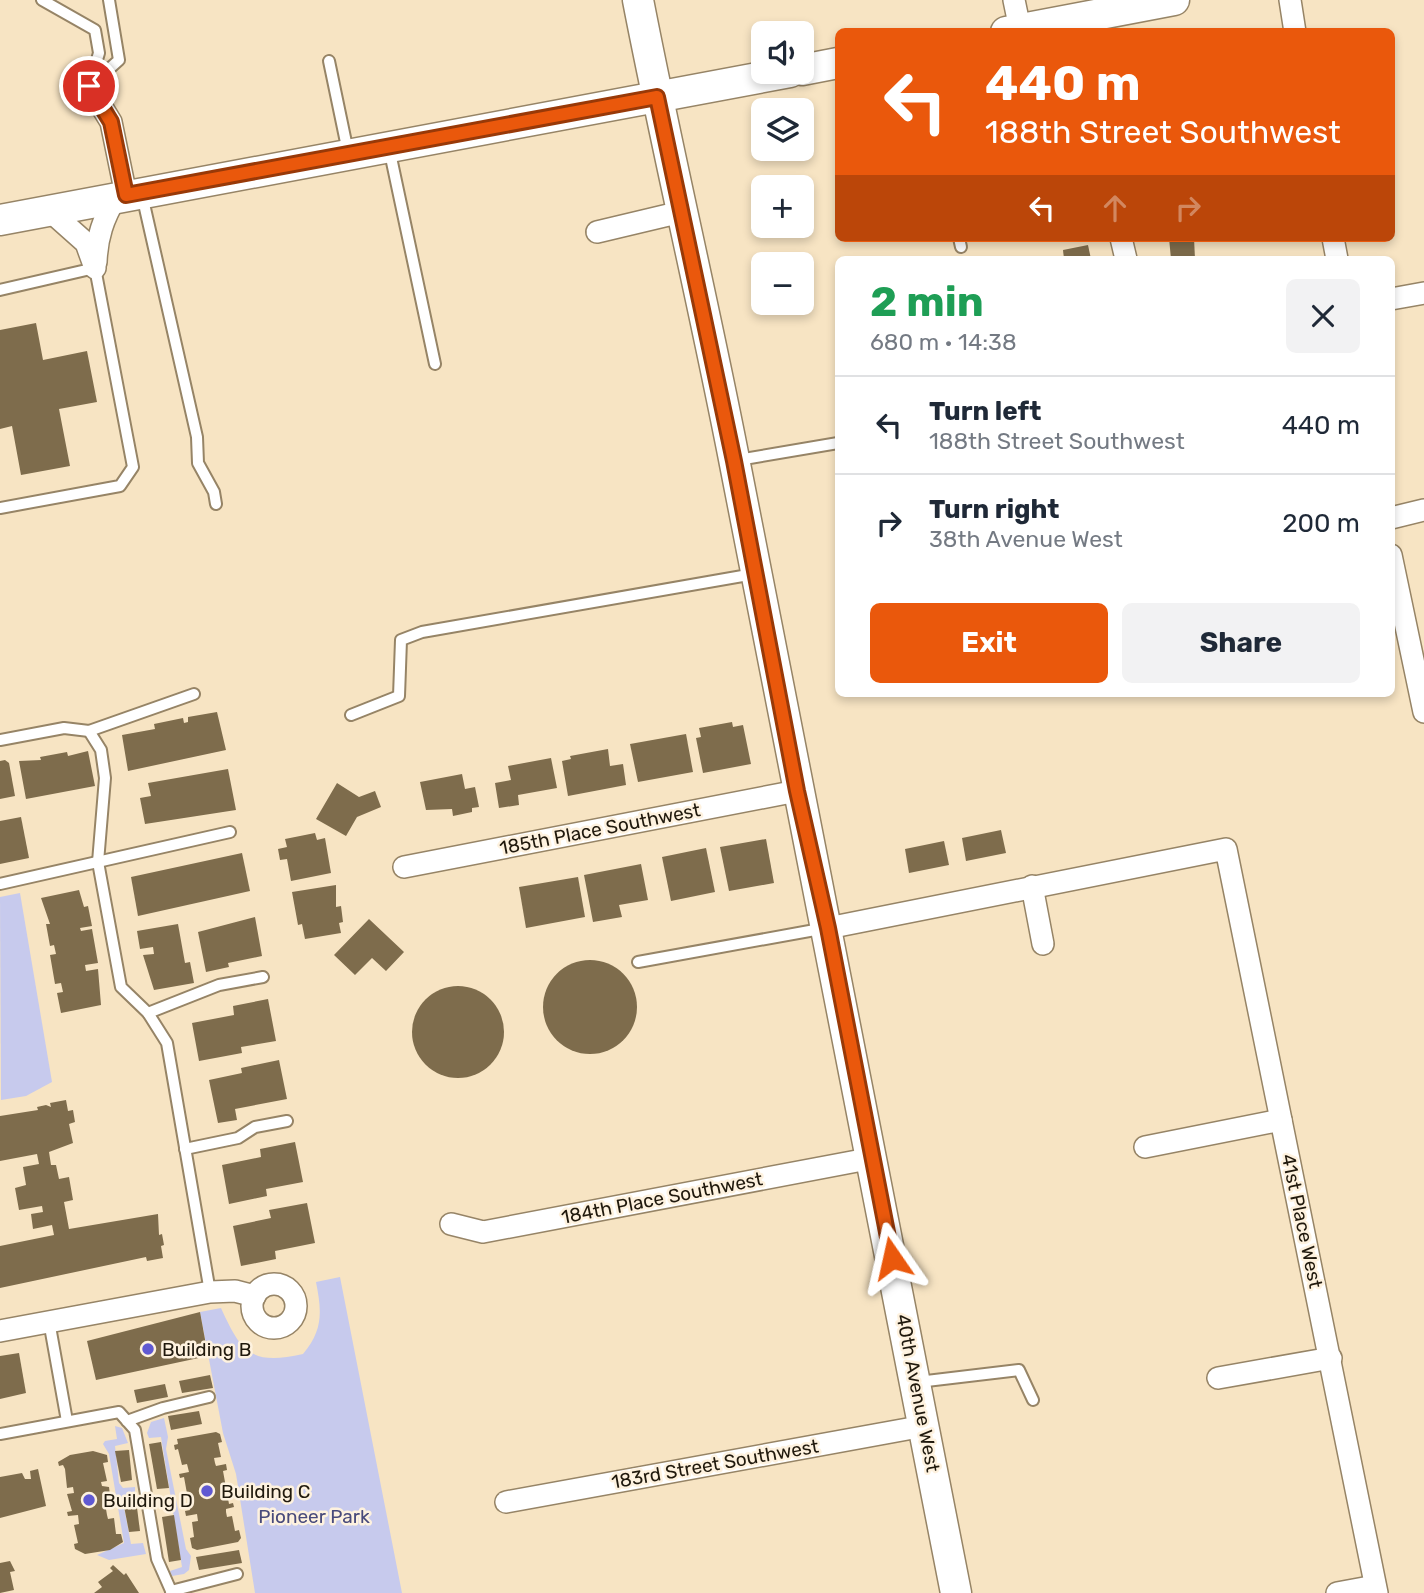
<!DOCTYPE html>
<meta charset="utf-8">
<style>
:root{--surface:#fff;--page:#f2f2f3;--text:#1f2937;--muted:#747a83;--line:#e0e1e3;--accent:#ea580c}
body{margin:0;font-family:Rubik,sans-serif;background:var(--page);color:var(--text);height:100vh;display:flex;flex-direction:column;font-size:26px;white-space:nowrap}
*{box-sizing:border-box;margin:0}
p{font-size:23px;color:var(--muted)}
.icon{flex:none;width:38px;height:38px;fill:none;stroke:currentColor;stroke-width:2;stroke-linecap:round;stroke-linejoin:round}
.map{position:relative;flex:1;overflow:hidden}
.details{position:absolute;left:835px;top:256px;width:560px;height:441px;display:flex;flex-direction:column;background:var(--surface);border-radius:10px;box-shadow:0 4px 10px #0003}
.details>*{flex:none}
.top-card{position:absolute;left:835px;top:28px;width:560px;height:214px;border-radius:10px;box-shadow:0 4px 10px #0003;background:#ea580c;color:#fff;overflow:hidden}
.buttons{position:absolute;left:751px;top:21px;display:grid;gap:14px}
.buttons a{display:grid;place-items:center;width:63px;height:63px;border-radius:10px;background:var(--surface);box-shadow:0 4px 10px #0003;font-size:35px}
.pin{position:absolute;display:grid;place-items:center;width:60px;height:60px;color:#fff;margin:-30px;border:4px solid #fff;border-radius:50%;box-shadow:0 2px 7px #0007}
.me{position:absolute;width:77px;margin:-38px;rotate:349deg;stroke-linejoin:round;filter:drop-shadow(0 0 5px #0008)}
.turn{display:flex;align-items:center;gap:24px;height:147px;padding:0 35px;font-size:32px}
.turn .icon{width:91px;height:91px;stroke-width:2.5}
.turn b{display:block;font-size:49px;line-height:60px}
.lanes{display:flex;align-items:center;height:66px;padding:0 35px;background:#0003;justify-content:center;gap:35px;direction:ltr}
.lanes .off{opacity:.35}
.round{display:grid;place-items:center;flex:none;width:74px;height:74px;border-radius:10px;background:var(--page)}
.head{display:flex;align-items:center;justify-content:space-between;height:119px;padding:0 35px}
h1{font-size:42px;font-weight:700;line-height:52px;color:#1e9e55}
.cta{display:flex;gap:14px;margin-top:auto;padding:14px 35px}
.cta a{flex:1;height:80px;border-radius:10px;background:var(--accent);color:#fff;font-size:28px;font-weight:700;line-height:80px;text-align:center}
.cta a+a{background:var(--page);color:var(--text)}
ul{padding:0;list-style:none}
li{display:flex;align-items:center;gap:21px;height:98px;padding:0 35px;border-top:2px solid var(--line)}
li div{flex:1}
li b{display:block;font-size:26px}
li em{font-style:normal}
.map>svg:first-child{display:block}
.green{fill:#c7caed}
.building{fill:#7e6c4c}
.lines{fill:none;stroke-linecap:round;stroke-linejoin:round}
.lane-casing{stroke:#968466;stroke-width:14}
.street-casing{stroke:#968466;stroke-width:24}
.secondary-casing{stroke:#968466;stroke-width:33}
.lane{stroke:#fff;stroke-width:10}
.street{stroke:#fff;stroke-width:21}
.secondary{stroke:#fff;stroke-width:30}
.route-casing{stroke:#983908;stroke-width:18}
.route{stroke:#ea580c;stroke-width:12}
.poi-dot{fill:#6059d2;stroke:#fef2df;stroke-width:2.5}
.labels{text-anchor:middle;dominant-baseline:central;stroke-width:5;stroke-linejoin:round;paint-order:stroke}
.street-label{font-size:19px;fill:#20190d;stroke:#fef2df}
.poi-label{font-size:19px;fill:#20190d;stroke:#fef2df;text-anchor:start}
.park-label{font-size:19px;fill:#484a7b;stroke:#fef2df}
</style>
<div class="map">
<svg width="1424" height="1593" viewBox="0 0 1424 1593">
<rect width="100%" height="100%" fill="#f7e4c3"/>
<g class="green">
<polygon points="20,893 52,1082 26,1096 1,1100 0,897"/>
<path d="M 340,1277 L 402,1593 L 255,1593 L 236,1474 L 223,1433 L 200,1312 L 221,1308 C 241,1352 251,1366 303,1354 C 323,1330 322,1312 316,1282 Z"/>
<polygon points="164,1418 168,1437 166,1449 186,1549 191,1556 189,1570 184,1574 172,1576 170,1571 182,1567 161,1437 149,1438 147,1433 151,1422"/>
<polygon points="115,1426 122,1428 128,1443 115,1446 119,1483 123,1488 135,1487 135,1493 122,1497 131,1544 143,1543 146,1554 109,1560 97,1555 124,1543 109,1454 103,1444 105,1441 117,1439"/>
</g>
<g class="building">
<polygon points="1169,238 1194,238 1195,259 1171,259"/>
<polygon points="1088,245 1091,259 1064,259 1063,250"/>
<polygon points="36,323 43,360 87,351 97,402 59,409 70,466 21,475 12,426 0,429 0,330"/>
<polygon points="217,712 226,750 128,771 122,735 155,729 154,724 183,718 184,723 188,722 188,717"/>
<polygon points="732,722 733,727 743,725 751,764 703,773 696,738 701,737 699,728"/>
<polygon points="686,734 693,772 638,782 630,744"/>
<polygon points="608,749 610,766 623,764 626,785 568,796 562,761 571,759 570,756"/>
<polygon points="88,751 95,786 26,799 19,761 41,760 40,757 67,752 68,756"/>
<polygon points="551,758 557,788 518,795 519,805 499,808 495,783 511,780 508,766"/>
<polygon points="5,760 9,763 15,796 0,799 0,761"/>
<polygon points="228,769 236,810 145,824 140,798 151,796 148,783"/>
<polygon points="462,774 465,789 475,787 479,807 472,808 472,812 453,816 452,809 426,810 420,782"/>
<polygon points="337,783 359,797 375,791 381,807 357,817 346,836 316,819"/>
<polygon points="21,817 29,858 0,864 0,821"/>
<polygon points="1001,830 1006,853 966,861 962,838"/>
<polygon points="315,833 317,840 325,838 331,873 291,881 287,859 280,860 278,849 287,847 285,839"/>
<polygon points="766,839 774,883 729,891 720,847"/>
<polygon points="944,841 949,865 909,873 905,849"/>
<polygon points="706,848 715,892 671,901 662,857"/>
<polygon points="242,853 250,891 138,916 131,877"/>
<polygon points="641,864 648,900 619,905 622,917 593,922 584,875"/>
<polygon points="578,877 585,917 526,928 519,887"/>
<polygon points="336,885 336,907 341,906 343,922 339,923 341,933 305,939 302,924 298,925 292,892"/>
<polygon points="79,890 84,907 88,906 92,926 80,928 81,931 92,929 98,963 85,965 86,971 98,969 101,1005 61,1013 57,993 63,992 61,983 55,984 50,955 56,954 54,945 50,946 46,924 50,924 41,898"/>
<polygon points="255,917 262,956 228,963 229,967 206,972 198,932"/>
<polygon points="369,919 404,952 386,971 372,958 355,975 334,955"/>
<polygon points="178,924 185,963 190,962 194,983 154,990 143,955 154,954 153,947 140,949 137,931"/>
<circle cx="590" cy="1007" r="47"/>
<circle cx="458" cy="1032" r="46"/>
<polygon points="268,999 276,1041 241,1047 242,1053 199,1061 192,1023 234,1015 233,1006"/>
<polygon points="279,1060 287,1099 235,1109 237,1120 218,1123 209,1080 242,1073 241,1068"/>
<polygon points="66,1100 68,1111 73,1110 75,1122 69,1124 73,1143 49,1152 51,1165 56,1165 59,1179 69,1177 73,1200 64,1202 69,1229 158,1214 159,1235 162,1234 164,1245 161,1246 163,1258 147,1261 146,1257 0,1288 0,1246 54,1235 52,1225 33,1229 31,1214 43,1212 42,1206 19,1210 15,1188 26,1185 23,1167 39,1164 37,1154 0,1161 0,1116 38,1110 37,1107 46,1105 51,1107 50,1103"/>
<polygon points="295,1142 303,1182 266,1189 267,1196 229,1204 222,1165 261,1157 260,1149"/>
<polygon points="307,1203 315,1243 275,1251 276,1259 241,1266 233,1226 271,1218 269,1210"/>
<polygon points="200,1312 208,1356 96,1380 87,1341"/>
<polygon points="19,1353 26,1393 0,1399 0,1356"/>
<polygon points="210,1375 213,1388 182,1393 179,1381"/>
<polygon points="165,1384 168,1397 137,1403 134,1390"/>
<polygon points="199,1411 202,1424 171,1430 168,1416"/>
<polygon points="216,1432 220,1434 222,1442 218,1443 221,1457 214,1458 215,1463 216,1466 226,1464 227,1470 223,1471 229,1504 233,1503 234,1507 226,1509 226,1512 227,1517 232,1516 235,1531 239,1530 241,1538 238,1542 197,1550 192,1548 190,1538 194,1537 192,1522 198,1521 197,1514 186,1516 185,1511 190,1510 184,1477 180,1478 179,1474 189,1472 187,1464 182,1465 178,1449 175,1450 174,1445 178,1444 177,1439"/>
<polygon points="161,1442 169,1488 157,1489 149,1444"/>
<polygon points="129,1450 132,1480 121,1482 115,1451"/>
<polygon points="93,1451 107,1455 108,1462 103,1463 107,1481 101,1482 102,1486 109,1487 111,1504 115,1504 115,1508 106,1509 107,1515 108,1519 114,1518 116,1534 121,1534 123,1542 110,1550 85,1554 75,1549 74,1544 78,1543 74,1525 79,1524 78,1515 68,1516 67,1512 72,1511 67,1494 74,1493 73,1487 67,1488 65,1469 63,1465 59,1466 58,1462 70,1455"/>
<polygon points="38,1469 46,1506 0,1518 0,1477 22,1473 25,1479 31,1479 30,1471"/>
<polygon points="136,1500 140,1531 129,1532 123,1501"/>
<polygon points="174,1515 181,1560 169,1562 162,1517"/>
<polygon points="239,1550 242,1563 199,1570 196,1557"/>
<polygon points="10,1561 15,1571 10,1572 14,1590 0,1593 0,1563"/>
<polygon points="113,1565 124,1575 126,1573 139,1593 94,1593 102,1587 98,1582 113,1571 110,1568"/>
</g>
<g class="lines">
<defs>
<g id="lane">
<polyline points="42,0 95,30 99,53 89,86"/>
<polyline points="329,61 348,152"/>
<polyline points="91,85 119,60 109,0"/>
<polyline points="389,148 435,364"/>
<polyline points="142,195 197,437 198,463 214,492 216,504"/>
<polyline points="959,238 961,247"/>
<polyline points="0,290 95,268 133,467 120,486 0,508"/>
<polyline points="738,460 838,443"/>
<polyline points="351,715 399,696 401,640 422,632 754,574"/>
<polyline points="89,731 101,750 105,778 98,862 121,987 148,1013 167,1043 210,1292"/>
<polyline points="0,740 64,728 89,731 194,694"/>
<polyline points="0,884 230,832"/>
<polyline points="638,962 826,928"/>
<polyline points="148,1013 219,985 263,977"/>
<polyline points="185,1149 238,1138 255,1127 287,1121"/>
<polyline points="49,1321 67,1421"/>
<polyline points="918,1382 1019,1370 1033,1400"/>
<polyline points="127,1421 163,1408 209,1397"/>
<polyline points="0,1434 119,1412 135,1430 157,1559 172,1593"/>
<polyline points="171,1591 237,1574"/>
</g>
<g id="street">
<polyline points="1014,0 1020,29"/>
<polyline points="1290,0 1295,32"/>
<polyline points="89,86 111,122 126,195"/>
<polyline points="50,211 86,243 95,268"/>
<polyline points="597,232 681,212"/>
<polyline points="1121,238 1126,259"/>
<polyline points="1333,238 1337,259"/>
<path d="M 96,262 C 97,237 103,219 116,197"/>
<polyline points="1391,299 1424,293"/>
<polyline points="1391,518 1424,510"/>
<polyline points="1391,555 1424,712"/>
<polyline points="404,867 797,791"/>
<polyline points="1032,886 1043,944"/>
<polyline points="828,928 1226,849 1377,1593"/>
<polyline points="1145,1147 1281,1120"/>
<polyline points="451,1224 483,1232 873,1158"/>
<circle cx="274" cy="1306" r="22"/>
<polyline points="0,1331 210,1292 235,1291 255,1296"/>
<polyline points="1218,1378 1331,1358"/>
<polyline points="506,1502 924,1426"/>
<polyline points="1337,1593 1375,1586"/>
</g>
<g id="secondary">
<path d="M 638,0 C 668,155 705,309 735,464 C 808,840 883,1216 956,1593"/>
<polyline points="1006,32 1174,0"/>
<polyline points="802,70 838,63"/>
<polyline points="0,220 790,72"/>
</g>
</defs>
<use href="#lane" class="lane-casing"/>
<use href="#street" class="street-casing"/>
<use href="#secondary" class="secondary-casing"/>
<use href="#lane" class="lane"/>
<use href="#street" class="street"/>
<use href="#secondary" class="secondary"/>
</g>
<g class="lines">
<defs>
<polyline id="route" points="89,86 111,122 126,195 657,97 734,461 797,791 828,928 892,1258"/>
</defs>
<use href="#route" class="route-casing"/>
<use href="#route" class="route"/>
</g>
<g class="poi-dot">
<circle cx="148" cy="1349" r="7"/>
<circle cx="207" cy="1491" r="7"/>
<circle cx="89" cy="1500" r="7"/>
</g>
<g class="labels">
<g class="street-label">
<text transform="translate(600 829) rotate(-11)">185th Place Southwest</text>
<text transform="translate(662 1198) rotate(-11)">184th Place Southwest</text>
<text transform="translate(1302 1221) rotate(78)">41st Place West</text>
<text transform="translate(918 1393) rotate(79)">40th Avenue West</text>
<text transform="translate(715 1464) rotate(-10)">183rd Street Southwest</text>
</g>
<g class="poi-label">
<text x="162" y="1349">Building B</text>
<text x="221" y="1491">Building C</text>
<text x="103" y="1500">Building D</text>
</g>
<g class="park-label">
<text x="314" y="1516">Pioneer Park</text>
</g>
</g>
</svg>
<div class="buttons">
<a><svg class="icon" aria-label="sound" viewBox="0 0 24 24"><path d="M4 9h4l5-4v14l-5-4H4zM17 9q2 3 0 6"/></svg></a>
<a><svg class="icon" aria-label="layers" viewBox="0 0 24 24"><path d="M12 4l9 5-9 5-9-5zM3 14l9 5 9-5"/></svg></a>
<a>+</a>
<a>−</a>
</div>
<div class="pin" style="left:89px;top:86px;background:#d93025"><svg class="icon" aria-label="arrive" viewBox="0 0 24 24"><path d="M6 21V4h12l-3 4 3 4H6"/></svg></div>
<svg class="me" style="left:892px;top:1258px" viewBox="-20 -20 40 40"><path d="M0-17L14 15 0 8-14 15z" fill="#ea580c" stroke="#fff" stroke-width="4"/></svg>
<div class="top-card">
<div class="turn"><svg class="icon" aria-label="left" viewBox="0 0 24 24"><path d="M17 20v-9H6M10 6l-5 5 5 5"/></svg><div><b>440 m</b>188th Street Southwest</div></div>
<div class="lanes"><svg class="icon" aria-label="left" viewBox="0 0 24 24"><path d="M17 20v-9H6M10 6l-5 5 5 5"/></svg><svg class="icon off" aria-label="ahead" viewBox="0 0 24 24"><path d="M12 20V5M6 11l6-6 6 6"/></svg><svg class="icon off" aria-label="right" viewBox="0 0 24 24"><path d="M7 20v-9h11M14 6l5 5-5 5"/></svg></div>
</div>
<section class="details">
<div class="head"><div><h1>2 min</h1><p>680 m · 14:38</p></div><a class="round"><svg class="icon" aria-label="close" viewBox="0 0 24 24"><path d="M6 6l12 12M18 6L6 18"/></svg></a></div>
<ul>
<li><svg class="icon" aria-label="left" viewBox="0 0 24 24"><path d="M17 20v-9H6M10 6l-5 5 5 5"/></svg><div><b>Turn left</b><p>188th Street Southwest</p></div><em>440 m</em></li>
<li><svg class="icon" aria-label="right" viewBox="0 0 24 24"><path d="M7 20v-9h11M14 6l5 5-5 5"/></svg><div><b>Turn right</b><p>38th Avenue West</p></div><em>200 m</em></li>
</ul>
<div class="cta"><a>Exit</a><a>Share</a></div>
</section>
</div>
